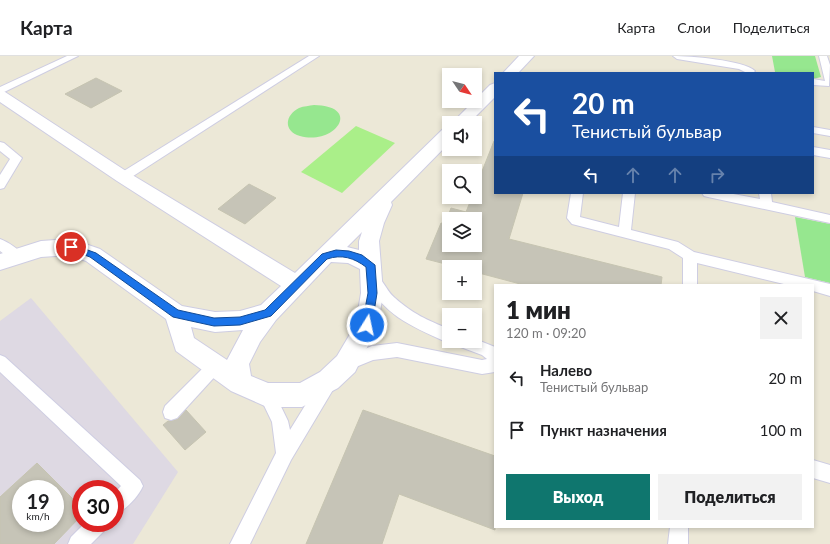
<!DOCTYPE html>
<html lang="ru">
<meta charset="utf-8">
<style>
:root{--surface:#fff;--page:#f2f2f2;--text:#202124;--muted:#757577;--line:#e0e0e0;--accent:#0f766e}
body{margin:0;font-family:Lato,sans-serif;background:var(--page);color:var(--text);height:100vh;display:flex;flex-direction:column;font-size:15px;white-space:nowrap}
*{box-sizing:border-box;margin:0}
p{font-size:13px;color:var(--muted)}
.icon{flex:none;width:22px;height:22px;fill:none;stroke:currentColor;stroke-width:2;stroke-linecap:round;stroke-linejoin:round}
.map{position:relative;flex:1;overflow:hidden}
.sheet{position:absolute;left:494px;top:228px;width:320px;height:244px;display:flex;flex-direction:column;background:var(--surface);border-radius:0px;box-shadow:0 2px 6px #0003}
.sheet>*{flex:none}
.banner{position:absolute;left:494px;top:16px;width:320px;height:122px;border-radius:0px;box-shadow:0 2px 6px #0003;background:#1a4fa0;color:#fff;overflow:hidden}
.needle{width:26px;rotate:125deg}
.tools{position:absolute;left:442px;top:12px;display:grid;gap:8px}
.tools a{display:grid;place-items:center;width:40px;height:40px;border-radius:0px;background:var(--surface);box-shadow:0 2px 6px #0003;font-size:20px}
.speed{position:absolute;left:12px;top:424px;display:flex;gap:8px;font-size:20px;font-weight:700;text-align:center}
.speed>*{display:grid;place-content:center;width:52px;height:52px;border-radius:50%;background:var(--surface);box-shadow:0 2px 6px #0003;line-height:1}
.speed small{font-size:10px;font-weight:400}
.speed .limit{border:6px solid #d22;background:#fff;color:#111}
.pin{position:absolute;display:grid;place-items:center;width:34px;height:34px;color:#fff;margin:-17px;border:2px solid #fff;border-radius:50%;box-shadow:0 1px 4px #0007}
.me{position:absolute;width:44px;margin:-22px;rotate:10deg;stroke-linejoin:round;filter:drop-shadow(0 0 3px #0008)}
.turn{display:flex;align-items:center;gap:14px;height:84px;padding:0 12px;font-size:18px}
.turn .icon{width:52px;height:52px;stroke-width:2.5}
.turn b{display:block;font-size:28px;line-height:34px}
.lanes{display:flex;align-items:center;height:38px;padding:0 12px;background:#0003;justify-content:center;gap:20px;direction:ltr}
.lanes .off{opacity:.35}
.round{display:grid;place-items:center;flex:none;width:42px;height:42px;border-radius:0px;background:var(--page)}
.overview{display:flex;align-items:center;justify-content:space-between;height:68px;padding:0 12px}
h1{font-size:24px;font-weight:800;line-height:30px}
.action{display:flex;gap:8px;margin-top:auto;padding:8px 12px}
.action a{flex:1;height:46px;border-radius:0px;background:var(--accent);color:#fff;font-size:16px;font-weight:800;line-height:46px;text-align:center}
.action a+a{background:var(--page);color:var(--text)}
ul{padding:0;list-style:none}
li{display:flex;align-items:center;gap:12px;height:52px;padding:0 12px}
li div{flex:1}
li b{display:block;font-size:15px}
li em{font-style:normal}
header{display:flex;align-items:center;gap:24px;box-sizing:border-box;height:56px;padding:0 20px;background:var(--surface);border-bottom:1px solid var(--line)}
header strong{font-size:19px}
nav{display:flex;gap:22px;margin-inline-start:auto;font-size:14px}
.map>svg:first-child{display:block}
.industrial{fill:#ded9e3;fill-rule:evenodd}
.green{fill:#96e78f}
.pitch{fill:#aaef89}
.building{fill:#c6c4b7;stroke:#c6c4b1;fill-rule:evenodd}
.lines{fill:none;stroke-linecap:round;stroke-linejoin:round}
.lane-casing{stroke:#cecde2;stroke-width:2}
.street-casing{stroke:#cecde2;stroke-width:2}
.lane{fill:#fff;fill-rule:evenodd}
.street{fill:#fff;fill-rule:evenodd}
.route{fill:#1a73e8;stroke:#114b97}
</style>
<header>
<strong>Карта</strong>
<nav><a>Карта</a><a>Слои</a><a>Поделиться</a></nav>
</header>
<div class="map">
<svg width="830" height="488" viewBox="0 0 830 488">
<rect width="100%" height="100%" fill="#ece8d7"/>
<path class="industrial" d="M 31,242 L 178,416 L 133,488 L 0,488 L 0,265 ZM 21,433 L 55,433 L 55,467 L 21,467 ZM 81,433 L 115,433 L 115,467 L 81,467 Z"/>
<g class="green">
<polygon points="772,0 815,0 821,21 813,23 813,17 775,16"/>
<path d="M 314,49 C 363,50 335,90 300,80 C 283,75 285,59 299,52 C 304,50 309,50 314,49 Z"/>
<polygon points="795,161 830,168 830,227 805,221"/>
</g>
<polygon class="pitch" points="356,70 395,87 342,137 301,116"/>
<g class="building">
<polygon points="96,22 122,35 91,52 65,38"/>
<path d="M 494,85 L 495,86 L 495,137 L 523,137 L 509,183 L 662,221 L 661,229 L 524,229 L 475,216 L 475,211 L 457,211 L 426,203 L 441,167 L 445,168 L 451,152 L 466,156 L 472,141 L 475,141 L 475,133 ZM 449,163 L 475,163 L 475,189 L 449,189 Z"/>
<polygon points="249,128 276,142 245,168 218,153"/>
<polygon points="186,354 206,376 185,394 163,369 168,365 171,365 178,363"/>
<polygon points="363,354 495,400 495,474 399,438 382,488 306,488"/>
<path d="M 37,407 L 81,451 L 81,460 L 54,488 L 0,488 L 0,441 ZM 21,433 L 55,433 L 55,467 L 21,467 Z"/>
</g>
<g class="lines">
<defs>
<g id="lane">
<polygon points="67,0 78,0 0,38 0,31"/>
<polygon points="309,0 319,0 127,124 119,124 117,121 119,118"/>
<path d="M 673,0 C 689,0 744,4 755,15 L 753,17 L 747,17 L 739,13 L 677,3 Z"/>
<polygon points="819,0 827,0 830,9 829,30 813,29 813,23 825,25"/>
<polygon points="813,71 830,74 830,80 813,77"/>
<polygon points="0,86 4,87 22,102 4,132 0,133 0,119 10,103 0,95"/>
<polygon points="813,91 830,94 830,102 813,99"/>
<polygon points="571,137 583,137 580,161 619,171 623,137 635,137 631,174 678,186 694,196 830,228 830,240 813,235 813,229 788,229 697,207 697,229 683,229 683,202 669,193 572,168 567,162"/>
<polygon points="702,137 728,137 760,143 759,137 771,137 772,146 830,159 830,167 708,141 704,140"/>
<path d="M 0,183 C 8,186 19,193 23,200 L 21,204 C 12,206 7,200 0,195 Z"/>
<path d="M 372,218 C 383,221 386,235 395,242 C 413,258 427,264 449,273 L 449,285 L 453,285 L 449,286 L 444,285 C 409,269 384,259 365,223 L 367,219 Z"/>
<polygon points="475,283 495,291 495,316 482,318 397,301 373,304 346,315 341,313 338,308 341,303 372,290 397,287 482,304 487,303 482,299 458,290 456,285 475,285"/>
<path d="M 0,299 L 5,301 L 140,424 L 143,430 C 138,441 126,454 115,458 L 115,436 L 121,430 L 0,316 Z"/>
<polygon points="215,303 220,305 223,310 220,315 177,362 171,364 165,362 163,356 165,350 210,305"/>
<polygon points="328,320 334,322 336,327 334,332 291,404 250,488 230,488 276,397 272,366 259,339 261,334 267,331 273,334 288,365 290,374 322,322"/>
<polygon points="813,404 830,409 830,427 813,422"/>
<polygon points="85,467 107,467 105,474 91,488 68,488 71,481"/>
<polygon points="670,471 688,471 688,488 668,488"/>
</g>
<g id="street">
<polygon points="519,0 534,0 518,17 503,17"/>
<polygon points="495,27 495,41 469,67 452,67 490,29"/>
<path d="M 0,34 L 5,36 L 129,117 L 295,217 L 443,73 L 449,72 L 449,87 L 391,146 L 392,149 L 384,167 L 379,185 L 383,237 L 378,269 L 355,316 L 338,332 L 302,351 L 267,351 L 231,335 L 176,295 L 166,263 L 86,205 L 70,199 L 41,201 L 0,214 L 0,198 L 41,185 L 71,183 L 100,193 L 182,250 L 215,256 L 240,255 L 261,249 L 281,230 L 117,125 L 0,46 ZM 362,176 L 359,185 L 359,194 L 347,191 ZM 331,206 L 348,207 L 360,213 L 361,237 L 356,268 L 337,300 L 320,316 L 300,327 L 268,327 L 251,320 L 249,308 L 260,286 L 276,264 ZM 191,271 L 215,276 L 243,274 L 227,304 L 194,282 Z"/>
</g>
</defs>
<use href="#lane" class="lane-casing"/>
<use href="#street" class="street-casing"/>
<use href="#lane" class="lane"/>
<use href="#street" class="street"/>
</g>
<path class="route" d="M 71,188 L 96,197 L 178,254 L 214,262 L 240,261 L 265,254 L 322,198 L 336,194 L 349,195 L 362,199 L 375,209 L 377,237 L 372,269 L 370,272 L 363,272 L 362,269 L 368,237 L 366,211 C 354,202 342,198 327,203 L 271,260 L 240,269 L 214,270 L 173,261 L 90,201 L 68,193 L 67,191 L 68,189 Z"/>
</svg>
<div class="tools">
<a><svg class="needle" viewBox="-14 -14 28 28"><path d="M0-13l5 13h-10z" fill="#e53935"/><path d="M0 13l5-13h-10z" fill="#757577"/></svg></a>
<a><svg class="icon" aria-label="sound" viewBox="0 0 24 24"><path d="M4 9h4l5-4v14l-5-4H4zM17 9q2 3 0 6"/></svg></a>
<a><svg class="icon" aria-label="search" viewBox="0 0 24 24"><circle cx="10" cy="10" r="6"/><path d="M15 15l6 6"/></svg></a>
<a><svg class="icon" aria-label="layers" viewBox="0 0 24 24"><path d="M12 4l9 5-9 5-9-5zM3 14l9 5 9-5"/></svg></a>
<a>+</a>
<a>−</a>
</div>
<div class="speed"><div>19<small>km/h</small></div><div class="limit">30</div></div>
<div class="pin" style="left:71px;top:191px;background:#d93025"><svg class="icon" aria-label="arrive" viewBox="0 0 24 24"><path d="M6 21V4h12l-3 4 3 4H6"/></svg></div>
<svg class="me" style="left:367px;top:269px" viewBox="-20 -20 40 40"><circle r="17" fill="#1a73e8" stroke="#fff" stroke-width="3"/><path d="M0-11L8 9 0 5-8 9z" fill="#fff"/></svg>
<div class="banner">
<div class="turn"><svg class="icon" aria-label="left" viewBox="0 0 24 24"><path d="M17 20v-9H6M10 6l-5 5 5 5"/></svg><div><b>20 m</b>Тенистый бульвар</div></div>
<div class="lanes"><svg class="icon" aria-label="left" viewBox="0 0 24 24"><path d="M17 20v-9H6M10 6l-5 5 5 5"/></svg><svg class="icon off" aria-label="ahead" viewBox="0 0 24 24"><path d="M12 20V5M6 11l6-6 6 6"/></svg><svg class="icon off" aria-label="ahead" viewBox="0 0 24 24"><path d="M12 20V5M6 11l6-6 6 6"/></svg><svg class="icon off" aria-label="right" viewBox="0 0 24 24"><path d="M7 20v-9h11M14 6l5 5-5 5"/></svg></div>
</div>
<section class="sheet">
<div class="overview"><div><h1>1 мин</h1><p>120 m · 09:20</p></div><a class="round"><svg class="icon" aria-label="close" viewBox="0 0 24 24"><path d="M6 6l12 12M18 6L6 18"/></svg></a></div>
<ul>
<li><svg class="icon" aria-label="left" viewBox="0 0 24 24"><path d="M17 20v-9H6M10 6l-5 5 5 5"/></svg><div><b>Налево</b><p>Тенистый бульвар</p></div><em>20 m</em></li>
<li><svg class="icon" aria-label="arrive" viewBox="0 0 24 24"><path d="M6 21V4h12l-3 4 3 4H6"/></svg><div><b>Пункт назначения</b></div><em>100 m</em></li>
</ul>
<div class="action"><a>Выход</a><a>Поделиться</a></div>
</section>
</div>
